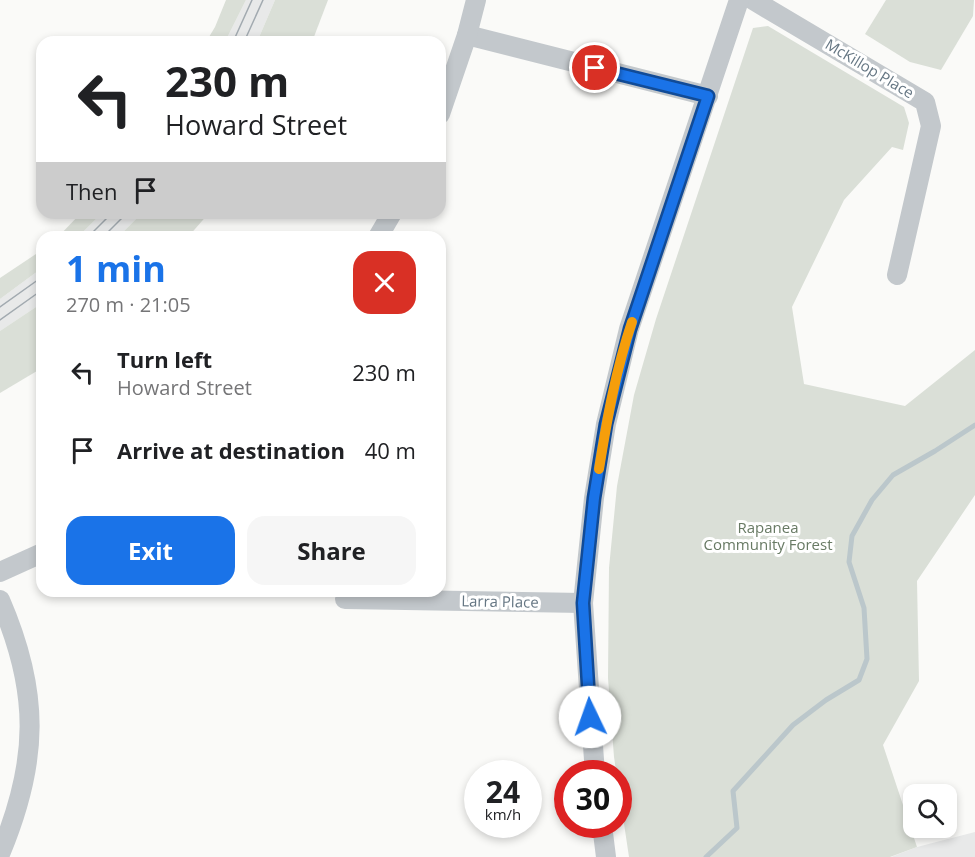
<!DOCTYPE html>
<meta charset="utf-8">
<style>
:root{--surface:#fff;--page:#f6f6f6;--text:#202124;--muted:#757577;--accent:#1a73e8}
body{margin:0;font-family:"Open Sans",sans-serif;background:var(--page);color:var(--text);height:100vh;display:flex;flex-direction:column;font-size:22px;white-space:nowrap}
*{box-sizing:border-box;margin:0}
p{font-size:20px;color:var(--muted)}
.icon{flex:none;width:33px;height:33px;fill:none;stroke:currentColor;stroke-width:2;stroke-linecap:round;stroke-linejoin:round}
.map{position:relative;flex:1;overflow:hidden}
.side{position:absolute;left:36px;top:231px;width:410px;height:366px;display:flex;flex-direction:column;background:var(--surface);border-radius:18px;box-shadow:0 3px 9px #0003}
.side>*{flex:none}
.guide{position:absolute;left:36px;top:36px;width:410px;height:183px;border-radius:18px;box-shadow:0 3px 9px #0003;background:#fff;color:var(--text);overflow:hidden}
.tools{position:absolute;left:903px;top:784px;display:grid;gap:12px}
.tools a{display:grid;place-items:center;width:54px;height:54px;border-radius:12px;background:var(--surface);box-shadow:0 3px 9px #0003;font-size:30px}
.speed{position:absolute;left:464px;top:760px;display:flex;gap:12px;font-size:30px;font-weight:700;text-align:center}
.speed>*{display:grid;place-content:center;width:78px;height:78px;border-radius:50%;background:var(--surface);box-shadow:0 3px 9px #0003;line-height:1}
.speed small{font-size:15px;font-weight:400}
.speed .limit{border:9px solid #d22;background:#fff;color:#111}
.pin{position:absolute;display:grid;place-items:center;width:51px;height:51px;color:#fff;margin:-26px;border:3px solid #fff;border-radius:50%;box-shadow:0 2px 6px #0007}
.me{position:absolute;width:66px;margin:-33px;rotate:357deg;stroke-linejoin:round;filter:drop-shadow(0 0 4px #0008)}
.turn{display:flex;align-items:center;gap:21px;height:126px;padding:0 30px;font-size:27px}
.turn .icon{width:78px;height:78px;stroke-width:2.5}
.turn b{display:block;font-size:42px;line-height:51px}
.then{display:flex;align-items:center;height:57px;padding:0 30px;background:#0003;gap:12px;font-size:22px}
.round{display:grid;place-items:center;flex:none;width:63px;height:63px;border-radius:18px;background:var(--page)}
.headline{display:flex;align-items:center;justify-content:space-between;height:102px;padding:0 30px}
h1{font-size:36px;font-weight:700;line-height:45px;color:var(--accent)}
.cta{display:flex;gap:12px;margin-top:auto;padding:12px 30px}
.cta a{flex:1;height:69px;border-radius:18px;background:var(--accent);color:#fff;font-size:24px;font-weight:700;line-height:69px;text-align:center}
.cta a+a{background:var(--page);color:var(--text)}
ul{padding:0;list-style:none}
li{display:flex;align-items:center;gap:18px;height:78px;padding:0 30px}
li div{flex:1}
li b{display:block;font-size:22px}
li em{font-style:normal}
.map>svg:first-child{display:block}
.built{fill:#e8e9e9}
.green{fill:#dadfd7}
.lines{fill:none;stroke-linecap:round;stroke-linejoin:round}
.stream{stroke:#bbc7cb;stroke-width:5}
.minor{stroke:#c3c8cc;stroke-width:20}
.tram{stroke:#a2aab0;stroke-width:1.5}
.route-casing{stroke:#114b97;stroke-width:15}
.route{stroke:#1a73e8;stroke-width:10}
.slow{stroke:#f59e0b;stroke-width:10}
.labels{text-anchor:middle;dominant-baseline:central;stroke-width:6;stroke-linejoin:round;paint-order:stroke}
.street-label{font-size:15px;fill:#657683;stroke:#fff}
.park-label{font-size:15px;fill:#687a64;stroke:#fff}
</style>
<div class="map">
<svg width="975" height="857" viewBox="0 0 975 857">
<rect width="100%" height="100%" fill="#fafaf8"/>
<g class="built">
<polygon points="246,0 275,0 257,42 225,42"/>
<polygon points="102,213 142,213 118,237 78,237"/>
<polygon points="42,268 42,303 0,331 0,299"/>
<polygon points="975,832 975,857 891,857 917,847"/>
</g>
<g class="green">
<polygon points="226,0 246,0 225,42 206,42 215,27"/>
<polygon points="275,0 328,0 312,42 257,42"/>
<polygon points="886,0 974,0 973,16 941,70 910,62 865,34"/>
<polygon points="768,26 904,107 909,123 903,150 892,147 844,200 792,307 804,384 905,406 975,350 975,495 917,581 919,681 883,745 917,847 890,857 629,857 614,757 608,678 609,568 617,486 634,395 656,319 753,28"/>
<polygon points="81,213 102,213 78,237 58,237"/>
<polygon points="142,213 209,213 188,237 118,237"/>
<polygon points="42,250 42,268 0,299 0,278"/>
<polygon points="42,303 42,368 0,393 0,331"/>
</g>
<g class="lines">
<polyline class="stream" points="706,857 737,828 733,791 793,725 826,700 859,680 867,659 864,608 849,562 852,536 872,500 893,475 935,451 975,425"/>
<g class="minor">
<polyline points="753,0 925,102 931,126 897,275"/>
<polyline points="467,35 708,96"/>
<polyline points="440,114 467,35 476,0"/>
<polyline points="378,237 392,213"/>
<polyline points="0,572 42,553"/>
<polyline points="345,599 583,603"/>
<path d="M 0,600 C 40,692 39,761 0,854"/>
<polyline points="595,774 583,603 594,498 606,424 629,329 739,0"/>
<polyline points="602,825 606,857"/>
</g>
<g class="tram">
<polyline points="233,42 252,0"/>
<polyline points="244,42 263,0"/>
<polyline points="88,237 112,213"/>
<polyline points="103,237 127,213"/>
<polyline points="0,307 42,277"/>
<polyline points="0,320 42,290"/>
</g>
</g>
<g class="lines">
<defs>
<polyline id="route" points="590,717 583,603 594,498 606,424 630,329 708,96 595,68"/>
</defs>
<use href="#route" class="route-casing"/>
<use href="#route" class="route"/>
<path class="slow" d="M 599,469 C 607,419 616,369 632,322"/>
</g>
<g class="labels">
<g class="street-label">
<text transform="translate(870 68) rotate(31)">McKillop Place</text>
<text transform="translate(500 601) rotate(1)">Larra Place</text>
</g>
<g class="park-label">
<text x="768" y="527">Rapanea<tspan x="768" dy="17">Community Forest</tspan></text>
</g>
</g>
</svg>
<div class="tools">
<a><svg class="icon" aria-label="search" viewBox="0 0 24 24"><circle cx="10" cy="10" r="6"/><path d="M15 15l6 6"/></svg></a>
</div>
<div class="speed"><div>24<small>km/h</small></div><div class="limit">30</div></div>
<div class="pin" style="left:595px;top:68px;background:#d93025"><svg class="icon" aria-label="arrive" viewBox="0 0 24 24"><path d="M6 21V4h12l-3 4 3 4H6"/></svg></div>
<svg class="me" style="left:590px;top:717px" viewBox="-20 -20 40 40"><circle r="19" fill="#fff"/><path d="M0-13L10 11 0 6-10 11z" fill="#1a73e8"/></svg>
<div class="guide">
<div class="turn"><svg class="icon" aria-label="left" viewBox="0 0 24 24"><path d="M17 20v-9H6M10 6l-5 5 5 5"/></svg><div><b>230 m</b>Howard Street</div></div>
<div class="then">Then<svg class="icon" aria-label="arrive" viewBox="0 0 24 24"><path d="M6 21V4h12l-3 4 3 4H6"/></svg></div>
</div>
<section class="side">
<div class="headline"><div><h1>1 min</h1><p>270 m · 21:05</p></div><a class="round" style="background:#d93025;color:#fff"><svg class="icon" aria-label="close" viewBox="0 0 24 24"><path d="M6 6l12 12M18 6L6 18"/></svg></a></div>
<ul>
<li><svg class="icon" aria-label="left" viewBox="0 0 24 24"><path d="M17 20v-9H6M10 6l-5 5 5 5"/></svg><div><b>Turn left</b><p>Howard Street</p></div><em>230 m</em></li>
<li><svg class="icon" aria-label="arrive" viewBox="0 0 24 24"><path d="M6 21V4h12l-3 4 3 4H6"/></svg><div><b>Arrive at destination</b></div><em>40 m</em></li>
</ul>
<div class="cta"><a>Exit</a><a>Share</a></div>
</section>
</div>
